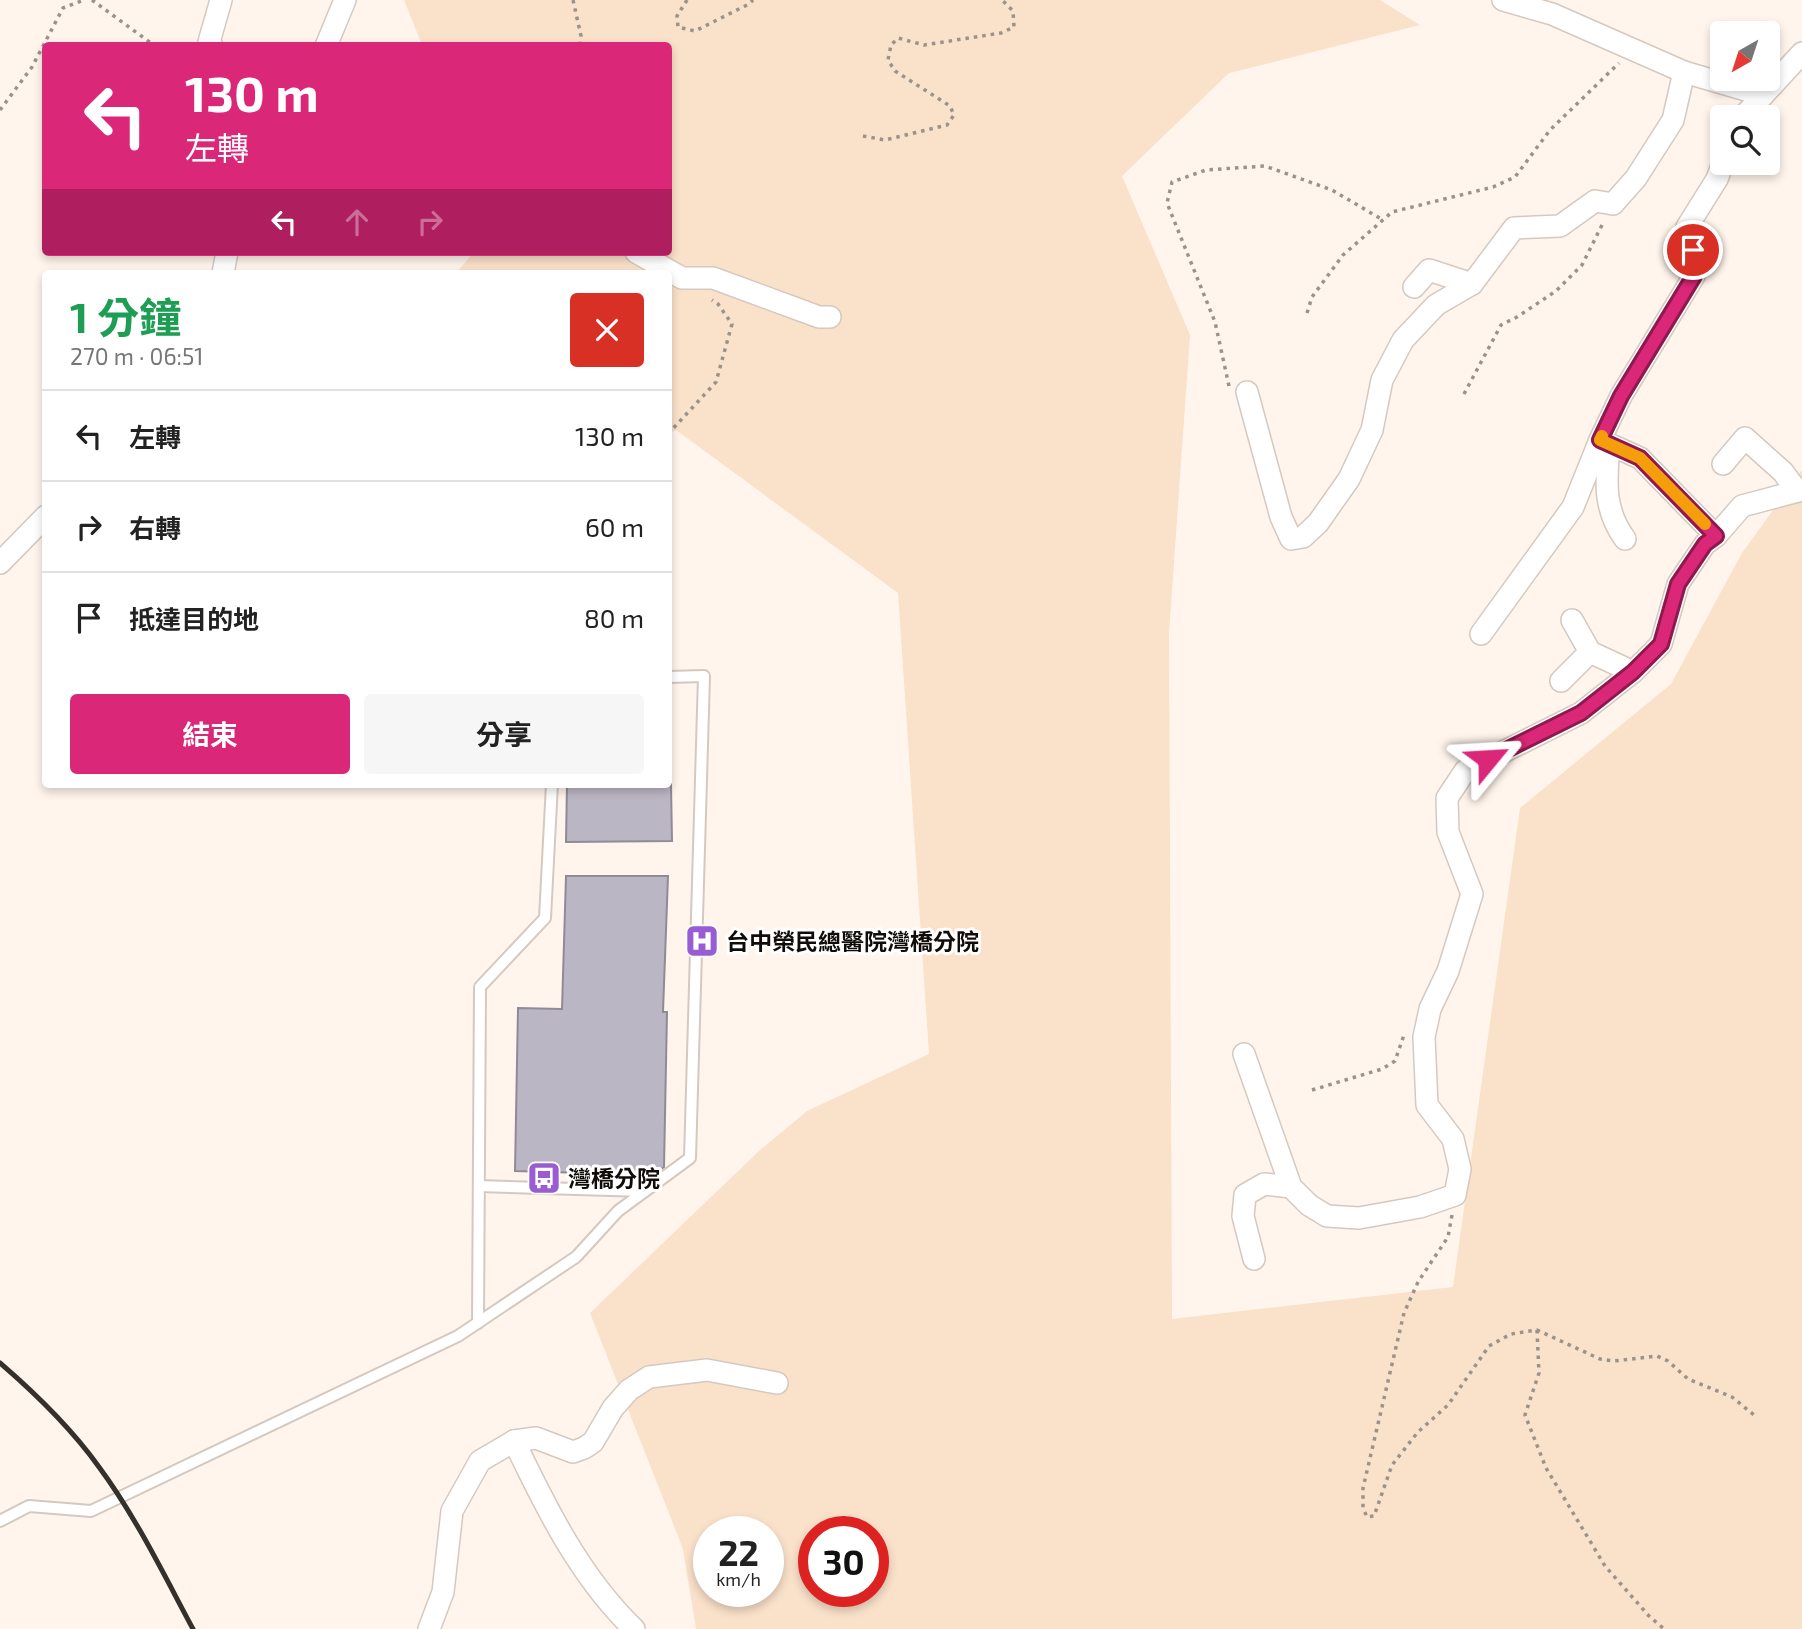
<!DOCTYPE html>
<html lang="zh-TW">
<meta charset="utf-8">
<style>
:root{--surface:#fff;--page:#f6f6f6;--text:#222;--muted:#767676;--line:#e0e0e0;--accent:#db2777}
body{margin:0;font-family:"Exo 2","Noto Sans TC",sans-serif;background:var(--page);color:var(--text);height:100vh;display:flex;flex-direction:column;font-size:26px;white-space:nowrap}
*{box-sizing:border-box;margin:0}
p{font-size:23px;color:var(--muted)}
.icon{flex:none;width:38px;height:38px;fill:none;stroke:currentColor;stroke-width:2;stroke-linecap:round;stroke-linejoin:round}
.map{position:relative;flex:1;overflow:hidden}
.drawer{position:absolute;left:42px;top:270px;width:630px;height:518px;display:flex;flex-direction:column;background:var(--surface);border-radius:7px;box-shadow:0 4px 10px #0003}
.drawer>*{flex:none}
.top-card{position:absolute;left:42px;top:42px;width:630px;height:214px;border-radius:7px;box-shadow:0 4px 10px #0003;background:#db2777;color:#fff;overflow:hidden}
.needle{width:46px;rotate:219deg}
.fabs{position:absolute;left:1710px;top:21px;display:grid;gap:14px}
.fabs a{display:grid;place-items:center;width:70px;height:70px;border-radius:7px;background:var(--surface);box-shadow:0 4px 10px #0003;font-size:35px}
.speed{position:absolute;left:693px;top:1516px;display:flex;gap:14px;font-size:35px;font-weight:700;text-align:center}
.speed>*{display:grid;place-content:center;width:91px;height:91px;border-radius:50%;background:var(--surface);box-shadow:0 4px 10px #0003;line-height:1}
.speed small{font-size:18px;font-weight:400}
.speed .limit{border:10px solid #d22;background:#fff;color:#111}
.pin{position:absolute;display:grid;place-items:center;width:60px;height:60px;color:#fff;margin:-30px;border:4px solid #fff;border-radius:50%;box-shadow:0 2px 7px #0007}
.me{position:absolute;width:77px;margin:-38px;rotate:63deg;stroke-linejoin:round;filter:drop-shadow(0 0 5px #0008)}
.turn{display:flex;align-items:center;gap:24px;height:147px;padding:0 28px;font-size:32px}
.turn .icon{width:91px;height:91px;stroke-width:2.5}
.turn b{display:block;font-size:49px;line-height:60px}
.lanes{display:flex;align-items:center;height:66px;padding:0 28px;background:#0003;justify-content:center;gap:35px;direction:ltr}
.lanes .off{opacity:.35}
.round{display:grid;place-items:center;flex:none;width:74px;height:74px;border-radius:7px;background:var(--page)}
.head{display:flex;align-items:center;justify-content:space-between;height:119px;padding:0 28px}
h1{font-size:42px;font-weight:700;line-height:52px;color:#1e9e55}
.button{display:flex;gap:14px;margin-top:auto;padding:14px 28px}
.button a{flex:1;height:80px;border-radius:7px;background:var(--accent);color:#fff;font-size:28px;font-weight:700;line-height:80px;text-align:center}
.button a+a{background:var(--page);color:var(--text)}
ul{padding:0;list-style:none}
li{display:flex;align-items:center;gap:21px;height:91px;padding:0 28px;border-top:2px solid var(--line)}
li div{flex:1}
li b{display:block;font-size:26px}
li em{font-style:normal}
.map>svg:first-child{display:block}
.green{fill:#fae1ca;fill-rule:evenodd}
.building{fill:#bbb6c3;stroke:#908a97;stroke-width:2}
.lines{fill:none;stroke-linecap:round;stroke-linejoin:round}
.lane-casing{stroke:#d5c9bf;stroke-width:14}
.street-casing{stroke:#d5c9bf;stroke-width:24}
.path{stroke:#9a938c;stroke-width:3.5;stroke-dasharray:3.5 5;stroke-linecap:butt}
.lane{stroke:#fff;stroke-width:10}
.street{stroke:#fff;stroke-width:21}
.rail{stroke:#34302b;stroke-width:5}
.route-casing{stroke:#8e194d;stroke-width:18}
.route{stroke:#db2777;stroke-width:12}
.slow{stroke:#f59e0b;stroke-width:12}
.labels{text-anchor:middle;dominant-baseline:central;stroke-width:6;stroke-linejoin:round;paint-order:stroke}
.poi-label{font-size:23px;font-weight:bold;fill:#100d09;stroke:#fff;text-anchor:start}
</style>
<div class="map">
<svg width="1802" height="1629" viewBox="0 0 1802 1629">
<rect width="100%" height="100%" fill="#fff5ec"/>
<path class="green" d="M 404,0 L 1380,0 L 1420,25 L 1229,73 L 1122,176 L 1190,335 L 1169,633 L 1172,1319 L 1453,1287 L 1520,808 L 1671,684 L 1742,553 L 1802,470 L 1802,1629 L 696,1629 L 683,1549 L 590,1313 L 759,1151 L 807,1111 L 929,1054 L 898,593 L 676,430 L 669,434 L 668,273 L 456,273 L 474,252 L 668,252 L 668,46 L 422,45 ZM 709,1531 L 768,1531 L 768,1591 L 709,1591 ZM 814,1531 L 873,1531 L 873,1591 L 814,1591 Z"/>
<g class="building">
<polygon points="567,784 671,784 672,841 566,842"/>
<polygon points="566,876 668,876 663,1012 667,1012 664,1167 653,1175 515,1171 518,1008 562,1009"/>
</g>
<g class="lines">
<defs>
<g id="lane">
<polyline points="479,1186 644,1191"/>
<polyline points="478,1323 480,987 545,918 552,784"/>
<polyline points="0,1521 29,1506 91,1511 458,1336 576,1257 618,1211 690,1158 704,676 668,677"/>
</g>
<g id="street">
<polyline points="1503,0 1552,14 1684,72 1763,95"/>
<polyline points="212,46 209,42 221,0"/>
<polyline points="326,46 345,0"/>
<polyline points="1743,117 1802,53"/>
<polyline points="636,252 682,278 713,278 819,317 830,317"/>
<polyline points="223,273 227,252"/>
<polyline points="1414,287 1429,270 1472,284"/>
<polyline points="1247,392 1281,517 1291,539 1303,537 1318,523 1349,479 1372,430 1382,380 1403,340 1436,305 1472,284 1514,228 1560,226 1595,201 1613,204 1636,178 1673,120 1684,72"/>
<path d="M 1609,445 C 1606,481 1603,509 1625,539"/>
<polyline points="1723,464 1745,438 1783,472 1797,491"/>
<polyline points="1716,536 1640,458 1600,440 1621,396 1694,276 1693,250 1687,227 1717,179 1723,163"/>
<polyline points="0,563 46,516"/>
<polyline points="1572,620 1590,652"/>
<polyline points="1481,634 1573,507 1600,440"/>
<polyline points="1561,681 1590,652 1633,672"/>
<polyline points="1244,1054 1291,1187 1309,1205 1327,1216 1359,1218 1420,1207 1455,1195 1460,1169 1453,1139 1427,1105 1424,1037 1430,1009 1448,971 1472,894 1448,832 1447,798 1465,771 1581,713 1633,672 1661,644 1678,584 1705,544 1716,536 1742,506 1802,490"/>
<polyline points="1254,1259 1243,1216 1245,1195 1264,1184 1291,1187"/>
<path d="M 514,1441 C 546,1508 580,1577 634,1629"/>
<polyline points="429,1629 443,1592 452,1511 480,1461 514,1441 536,1438 573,1452 584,1448 593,1442 613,1408 629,1390 649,1377 707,1370 777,1383"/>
</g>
</defs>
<use href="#lane" class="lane-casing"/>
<use href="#street" class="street-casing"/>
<g class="path">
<polyline points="92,0 155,46"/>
<polyline points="573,0 581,36 580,46"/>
<polyline points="687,0 677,16 678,27 695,31 749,4 753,0"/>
<polyline points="0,110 32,67 63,8 84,0"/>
<polyline points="863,136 885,140 947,125 954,115 950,106 895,71 888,60 891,45 898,38 924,45 1001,33 1014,27 1013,11 1002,0"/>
<polyline points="1307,313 1312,297 1343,255 1392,212 1493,187 1515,177 1550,130 1619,63"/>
<polyline points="1229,386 1215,322 1167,203 1172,182 1206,170 1265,166 1332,190 1383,220"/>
<polyline points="1464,394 1501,325 1517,317 1556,291 1582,265 1604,221"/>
<polyline points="668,434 716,382 732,324 718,304 712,300"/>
<polyline points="1312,1090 1382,1069 1395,1061 1405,1032"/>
<polyline points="1452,1215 1448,1237 1418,1282 1404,1313 1363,1488 1363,1508 1367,1517 1374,1516 1392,1465 1418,1432 1448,1405 1489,1346 1511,1334 1537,1330 1600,1359 1614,1361 1657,1356 1668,1361 1688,1379 1732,1397 1754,1415"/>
<polyline points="1537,1330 1539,1373 1525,1415 1546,1468 1605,1566 1649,1616 1664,1629"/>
</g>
<use href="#lane" class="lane"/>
<use href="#street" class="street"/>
<path class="rail" d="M 0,1363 C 36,1394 71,1428 99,1467 C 136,1517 164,1575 193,1629"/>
</g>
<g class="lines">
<defs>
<polyline id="route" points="1488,759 1581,713 1633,672 1661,644 1678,584 1705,544 1716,536 1640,458 1600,440 1621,396 1694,276 1693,250"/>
</defs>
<use href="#route" class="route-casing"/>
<use href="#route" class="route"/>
<polyline class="slow" points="1602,436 1600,440 1640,458 1705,524"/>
</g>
<defs>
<symbol id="hospital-square" viewBox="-11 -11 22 22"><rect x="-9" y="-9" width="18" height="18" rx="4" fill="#995cd2" stroke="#fff"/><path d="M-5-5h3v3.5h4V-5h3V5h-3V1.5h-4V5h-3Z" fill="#fff"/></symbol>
<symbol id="bus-square" viewBox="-11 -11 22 22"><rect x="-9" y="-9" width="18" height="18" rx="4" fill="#995cd2" stroke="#fff"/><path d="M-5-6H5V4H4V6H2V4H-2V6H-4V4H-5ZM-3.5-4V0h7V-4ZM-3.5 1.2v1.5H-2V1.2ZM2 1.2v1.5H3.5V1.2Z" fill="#fff"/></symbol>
</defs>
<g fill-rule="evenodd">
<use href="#hospital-square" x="683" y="922" width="38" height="38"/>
<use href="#bus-square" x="525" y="1159" width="38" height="38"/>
</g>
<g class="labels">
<g class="poi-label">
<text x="726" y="941">台中榮民總醫院灣橋分院</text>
<text x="568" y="1178">灣橋分院</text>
</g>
</g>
</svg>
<div class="fabs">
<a><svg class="needle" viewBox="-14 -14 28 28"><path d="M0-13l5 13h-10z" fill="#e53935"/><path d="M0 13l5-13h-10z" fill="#767676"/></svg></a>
<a><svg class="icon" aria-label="search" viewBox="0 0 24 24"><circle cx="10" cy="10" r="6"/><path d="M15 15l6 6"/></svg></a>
</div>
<div class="speed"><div>22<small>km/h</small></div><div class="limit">30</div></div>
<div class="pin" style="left:1693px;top:250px;background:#d93025"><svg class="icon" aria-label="arrive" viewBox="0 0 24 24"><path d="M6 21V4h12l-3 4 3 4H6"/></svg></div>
<svg class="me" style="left:1488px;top:759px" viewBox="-20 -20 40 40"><path d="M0-17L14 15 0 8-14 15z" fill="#db2777" stroke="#fff" stroke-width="4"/></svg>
<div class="top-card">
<div class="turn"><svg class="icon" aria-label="left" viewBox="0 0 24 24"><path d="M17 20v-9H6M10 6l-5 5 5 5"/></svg><div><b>130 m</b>左轉</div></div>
<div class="lanes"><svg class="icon" aria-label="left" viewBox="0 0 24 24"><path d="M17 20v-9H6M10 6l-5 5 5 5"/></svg><svg class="icon off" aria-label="ahead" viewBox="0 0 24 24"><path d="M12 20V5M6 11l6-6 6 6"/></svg><svg class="icon off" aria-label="right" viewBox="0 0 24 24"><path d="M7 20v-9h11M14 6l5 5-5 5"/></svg></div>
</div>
<section class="drawer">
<div class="head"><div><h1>1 分鐘</h1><p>270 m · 06:51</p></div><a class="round" style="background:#d93025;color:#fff"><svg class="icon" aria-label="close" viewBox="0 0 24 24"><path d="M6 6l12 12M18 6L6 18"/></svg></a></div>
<ul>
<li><svg class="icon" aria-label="left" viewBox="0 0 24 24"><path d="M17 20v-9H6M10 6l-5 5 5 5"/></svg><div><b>左轉</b></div><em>130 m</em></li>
<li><svg class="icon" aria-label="right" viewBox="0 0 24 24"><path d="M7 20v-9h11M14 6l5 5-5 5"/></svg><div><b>右轉</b></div><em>60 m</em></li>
<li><svg class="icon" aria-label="arrive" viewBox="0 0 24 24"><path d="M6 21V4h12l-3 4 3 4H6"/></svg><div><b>抵達目的地</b></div><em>80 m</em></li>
</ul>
<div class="button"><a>結束</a><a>分享</a></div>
</section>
</div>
